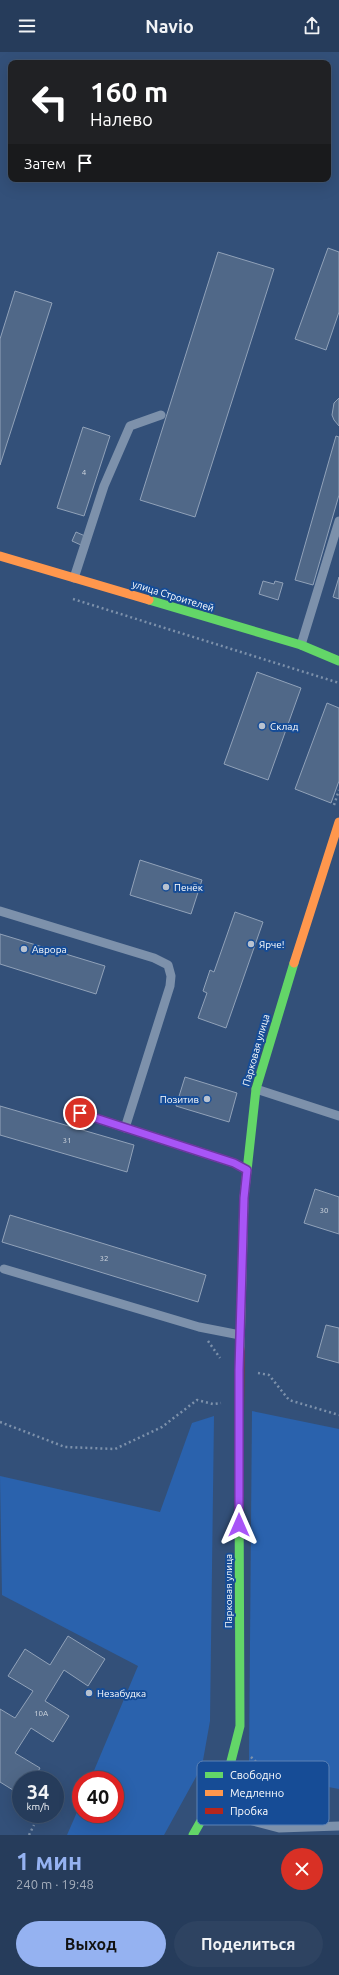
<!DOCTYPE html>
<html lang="ru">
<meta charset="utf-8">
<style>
:root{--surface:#263c5b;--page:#2e4361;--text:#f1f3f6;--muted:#a4adbb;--line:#425671;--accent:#95b2f1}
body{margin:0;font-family:Ubuntu,sans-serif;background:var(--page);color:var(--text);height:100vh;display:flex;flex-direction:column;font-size:15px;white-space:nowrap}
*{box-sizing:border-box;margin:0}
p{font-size:13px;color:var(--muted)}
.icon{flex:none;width:22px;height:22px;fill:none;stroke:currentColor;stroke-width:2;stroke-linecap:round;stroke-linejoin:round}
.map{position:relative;height:1783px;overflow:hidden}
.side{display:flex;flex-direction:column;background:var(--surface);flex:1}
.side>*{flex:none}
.top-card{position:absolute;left:8px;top:8px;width:323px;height:122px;border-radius:8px;box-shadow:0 4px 16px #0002,0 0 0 1px var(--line);background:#202124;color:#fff;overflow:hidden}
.speed{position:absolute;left:12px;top:1719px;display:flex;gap:8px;font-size:20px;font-weight:700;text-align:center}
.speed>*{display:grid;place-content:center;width:52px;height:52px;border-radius:50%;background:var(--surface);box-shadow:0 4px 16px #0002,0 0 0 1px var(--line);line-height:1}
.speed small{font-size:10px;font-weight:400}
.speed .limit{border:6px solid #d22;background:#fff;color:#111}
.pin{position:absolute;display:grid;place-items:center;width:34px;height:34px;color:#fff;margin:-17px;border:2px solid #fff;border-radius:50%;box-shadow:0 1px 4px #0007}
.me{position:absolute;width:44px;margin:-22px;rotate:0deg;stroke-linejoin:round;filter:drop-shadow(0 0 3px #0008)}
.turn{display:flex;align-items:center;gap:14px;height:84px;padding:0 16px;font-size:18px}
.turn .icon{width:52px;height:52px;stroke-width:2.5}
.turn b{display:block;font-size:28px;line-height:34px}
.then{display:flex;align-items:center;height:38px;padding:0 16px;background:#0003;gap:8px;font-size:15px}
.round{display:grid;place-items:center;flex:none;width:42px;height:42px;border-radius:21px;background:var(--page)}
.headline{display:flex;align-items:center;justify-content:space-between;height:68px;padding:0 16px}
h1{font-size:24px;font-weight:700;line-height:30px;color:var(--accent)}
.primary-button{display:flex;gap:8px;margin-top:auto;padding:8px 16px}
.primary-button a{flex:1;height:46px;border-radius:24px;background:var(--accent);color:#111;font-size:16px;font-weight:700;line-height:46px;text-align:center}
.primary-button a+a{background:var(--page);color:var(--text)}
header{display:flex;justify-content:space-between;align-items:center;height:52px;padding:0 16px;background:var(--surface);font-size:18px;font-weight:700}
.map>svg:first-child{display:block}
.green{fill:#2a62ad}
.building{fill:#506888;stroke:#91a2b9}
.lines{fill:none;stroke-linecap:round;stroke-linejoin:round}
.path{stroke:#7d91ab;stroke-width:2.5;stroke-dasharray:2 3;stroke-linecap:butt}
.lane{stroke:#7d91ab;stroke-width:9}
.fast{stroke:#63d668;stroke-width:9}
.slow{stroke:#ff974d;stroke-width:9}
.jam{stroke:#b3261e;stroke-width:9}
.route-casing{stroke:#6d37a1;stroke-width:10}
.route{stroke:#a855f7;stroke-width:7}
.poi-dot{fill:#b8c2d0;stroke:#164c96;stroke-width:1.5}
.labels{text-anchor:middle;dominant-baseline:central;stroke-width:4;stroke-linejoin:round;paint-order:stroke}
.number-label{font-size:8px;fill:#d3d9e1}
.street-label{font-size:10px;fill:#fff;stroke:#164c96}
.poi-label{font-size:10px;fill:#fff;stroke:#164c96;text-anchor:start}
.key{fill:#164c96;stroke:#5c82b6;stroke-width:1}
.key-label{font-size:11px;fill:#fff}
</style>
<header><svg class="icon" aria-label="menu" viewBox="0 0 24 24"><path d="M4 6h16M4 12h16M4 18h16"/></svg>Navio<svg class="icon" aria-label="share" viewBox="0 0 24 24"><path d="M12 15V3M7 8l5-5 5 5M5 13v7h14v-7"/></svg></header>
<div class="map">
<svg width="339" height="1783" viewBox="0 0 339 1783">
<rect width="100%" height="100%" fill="#335079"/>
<g class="green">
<polygon points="252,1359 339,1377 339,1737 255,1721 249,1709"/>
<polygon points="214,1364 210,1669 202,1714 164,1783 67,1783 81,1751 81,1762 115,1762 115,1728 90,1728 138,1614 2,1543 0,1424 160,1460 192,1371"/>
</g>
<g class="building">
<polygon points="328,196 339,200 339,260 326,298 295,287"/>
<polygon points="218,200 274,217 195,465 140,448"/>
<polygon points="15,239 52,251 0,413 0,287"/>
<polygon points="339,346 339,374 334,368 332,363 334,351"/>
<polygon points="83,375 110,384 84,464 57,456"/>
<polygon points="336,384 339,385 339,443 313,533 295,528"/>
<polygon points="76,480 85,484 81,493 72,489"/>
<polygon points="339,525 339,547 333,545"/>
<polygon points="263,529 274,532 275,529 283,531 278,548 259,542"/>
<polygon points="257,620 301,636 268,728 224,712"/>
<polygon points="327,651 339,656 339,729 331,751 295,737"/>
<polygon points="140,808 202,828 191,862 130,843"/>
<polygon points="235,860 263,870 226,976 198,966 207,941 203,939 210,918 214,920"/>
<polygon points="0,882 105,914 96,942 0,912"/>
<polygon points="185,1025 237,1041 229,1070 176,1054"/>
<polygon points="0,1054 134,1093 127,1120 0,1083"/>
<polygon points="315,1137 339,1145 339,1182 304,1171"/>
<polygon points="10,1163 206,1223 198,1250 2,1190"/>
<polygon points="326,1273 339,1276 339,1311 317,1305"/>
<polygon points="68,1584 105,1607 88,1634 64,1618 45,1649 69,1664 53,1690 31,1676 15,1701 40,1716 33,1728 21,1728 21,1743 0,1730 0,1657 15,1666 33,1639 8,1624 25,1597 50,1613"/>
</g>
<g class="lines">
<g class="path">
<polyline points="73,547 339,631"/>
<polyline points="334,753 339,738"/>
<polyline points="208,1289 220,1306"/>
<polyline points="258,1321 269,1323 289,1348 339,1363"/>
<polyline points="0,1370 65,1395 115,1397 162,1375 197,1348 213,1352 221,1351"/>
<polyline points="251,1705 311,1763"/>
<polyline points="29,1783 34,1773"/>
</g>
<g class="lane">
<polyline points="74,526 104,434 130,374 161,363"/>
<polyline points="301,593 339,469"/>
<polyline points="0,859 154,906 168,913 171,924 170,934 125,1076"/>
<polyline points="256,1037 339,1064"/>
<polyline points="80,1061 234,1111 247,1118"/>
<polyline points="4,1217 199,1275 240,1283"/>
<polyline points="208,1757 279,1776 339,1774"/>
</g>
<g class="fast">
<polyline points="149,548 301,593 339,609"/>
<polyline points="240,1297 244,1146 256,1037 294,911"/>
<polyline points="193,1783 228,1721 240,1674 239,1433"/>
</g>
<g class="slow">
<polyline points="0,504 149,548"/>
<polyline points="294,911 339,770"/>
</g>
<polyline class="jam" points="239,1433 240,1297"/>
</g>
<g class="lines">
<defs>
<polyline id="route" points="80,1061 234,1111 247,1118 244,1146 239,1318 239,1473"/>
</defs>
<use href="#route" class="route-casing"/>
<use href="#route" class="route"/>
</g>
<g class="poi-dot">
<circle cx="262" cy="674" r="4"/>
<circle cx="166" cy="835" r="4"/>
<circle cx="251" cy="892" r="4"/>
<circle cx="24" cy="897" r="4"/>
<circle cx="207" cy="1047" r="4"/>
<circle cx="89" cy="1641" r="4"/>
</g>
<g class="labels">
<g class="number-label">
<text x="84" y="420">4</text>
<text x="67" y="1088">31</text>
<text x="324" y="1158">30</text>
<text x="104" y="1206">32</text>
<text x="41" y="1661">10А</text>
</g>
<g class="street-label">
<text transform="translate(173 544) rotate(17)">улица Строителей</text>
<text transform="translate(256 998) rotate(-74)">Парковая улица</text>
<text transform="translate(228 1539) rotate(-90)">Парковая улица</text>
</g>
<g class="poi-label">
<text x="270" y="674">Склад</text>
<text x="174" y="835">Пенёк</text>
<text x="259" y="892">Ярче!</text>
<text x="32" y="897">Аврора</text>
<text x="199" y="1047" text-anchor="end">Позитив</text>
<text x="97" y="1641">Незабудка</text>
</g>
</g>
<rect x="197" y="1709" width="132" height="64" rx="6" class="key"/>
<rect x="205" y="1720" width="18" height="6" fill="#63d668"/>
<rect x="205" y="1738" width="18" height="6" fill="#ff974d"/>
<rect x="205" y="1756" width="18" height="6" fill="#b3261e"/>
<g class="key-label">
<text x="230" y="1727">Свободно</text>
<text x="230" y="1745">Медленно</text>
<text x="230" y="1763">Пробка</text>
</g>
</svg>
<div class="speed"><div>34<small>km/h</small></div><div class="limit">40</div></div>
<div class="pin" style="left:80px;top:1061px;background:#d93025"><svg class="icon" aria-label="arrive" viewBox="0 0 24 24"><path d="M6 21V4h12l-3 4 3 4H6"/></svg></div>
<svg class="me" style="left:239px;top:1473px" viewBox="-20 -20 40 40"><path d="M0-17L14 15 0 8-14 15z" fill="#a855f7" stroke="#fff" stroke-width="4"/></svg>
<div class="top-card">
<div class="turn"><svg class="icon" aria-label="left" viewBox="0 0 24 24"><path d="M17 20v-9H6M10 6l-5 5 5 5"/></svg><div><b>160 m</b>Налево</div></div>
<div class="then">Затем<svg class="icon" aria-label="arrive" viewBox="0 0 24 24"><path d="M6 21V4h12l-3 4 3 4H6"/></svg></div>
</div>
</div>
<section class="side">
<div class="headline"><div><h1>1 мин</h1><p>240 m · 19:48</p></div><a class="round" style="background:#d93025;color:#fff"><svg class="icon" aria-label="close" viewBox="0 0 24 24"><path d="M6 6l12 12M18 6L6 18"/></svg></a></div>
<div class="primary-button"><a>Выход</a><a>Поделиться</a></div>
</section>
